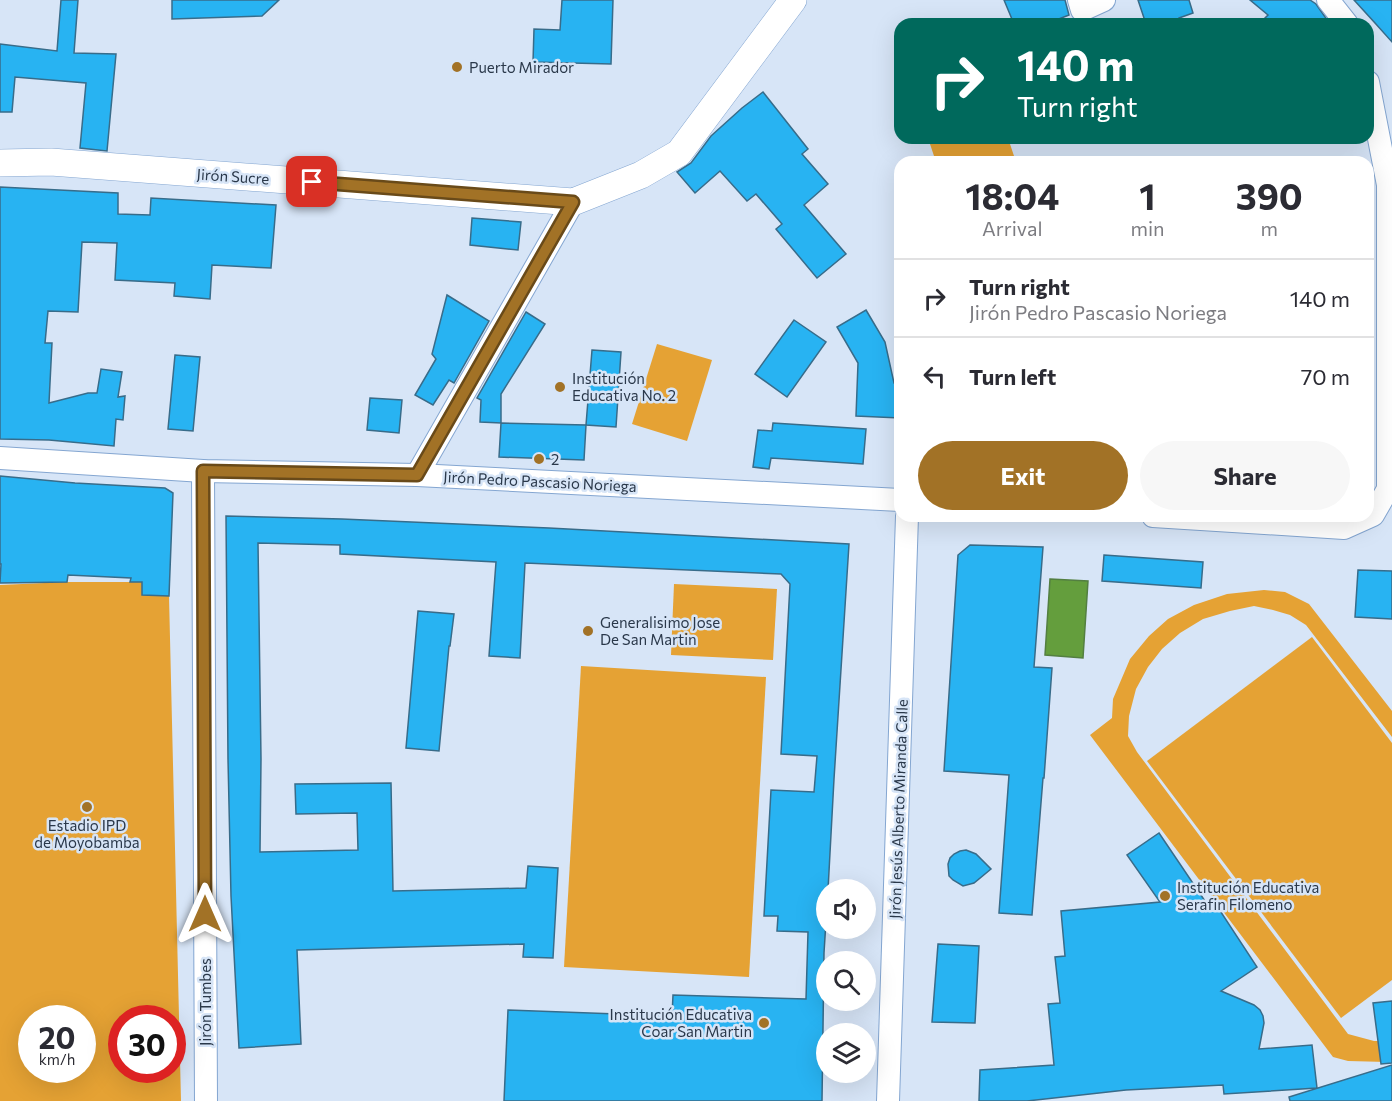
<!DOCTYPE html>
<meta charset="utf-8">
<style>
:root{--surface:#fff;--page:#f7f7f7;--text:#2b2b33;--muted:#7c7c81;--line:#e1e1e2;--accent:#a27226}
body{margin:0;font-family:Commissioner,sans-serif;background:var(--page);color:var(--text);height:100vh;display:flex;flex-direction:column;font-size:22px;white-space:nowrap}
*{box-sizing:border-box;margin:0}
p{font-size:20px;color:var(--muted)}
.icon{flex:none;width:33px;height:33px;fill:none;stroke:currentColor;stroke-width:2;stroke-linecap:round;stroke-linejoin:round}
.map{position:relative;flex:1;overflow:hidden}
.panel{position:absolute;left:894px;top:156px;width:480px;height:366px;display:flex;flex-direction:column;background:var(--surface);border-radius:18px;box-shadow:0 6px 24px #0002}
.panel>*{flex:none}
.top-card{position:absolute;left:894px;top:18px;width:480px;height:126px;border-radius:18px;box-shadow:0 6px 24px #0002;background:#00695c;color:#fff;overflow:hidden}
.buttons{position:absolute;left:816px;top:879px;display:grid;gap:12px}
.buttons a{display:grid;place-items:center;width:60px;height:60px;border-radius:50%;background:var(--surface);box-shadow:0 6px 24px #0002;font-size:30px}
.speed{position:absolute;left:18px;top:1005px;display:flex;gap:12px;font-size:30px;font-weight:700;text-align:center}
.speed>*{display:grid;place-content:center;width:78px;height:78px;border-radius:50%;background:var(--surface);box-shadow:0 6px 24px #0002;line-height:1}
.speed small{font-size:15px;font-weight:400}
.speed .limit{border:9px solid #d22;background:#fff;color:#111}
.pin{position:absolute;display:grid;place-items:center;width:51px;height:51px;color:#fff;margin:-26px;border-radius:12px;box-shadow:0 3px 9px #0006}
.me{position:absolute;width:66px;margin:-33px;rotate:0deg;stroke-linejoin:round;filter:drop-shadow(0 0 4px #0008)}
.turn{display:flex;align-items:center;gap:21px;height:126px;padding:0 24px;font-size:27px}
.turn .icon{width:78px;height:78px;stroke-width:2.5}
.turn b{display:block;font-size:42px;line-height:51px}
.eta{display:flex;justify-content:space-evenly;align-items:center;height:102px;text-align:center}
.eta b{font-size:36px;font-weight:700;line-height:42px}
.action{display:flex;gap:12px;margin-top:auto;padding:12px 24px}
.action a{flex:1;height:69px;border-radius:36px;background:var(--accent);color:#fff;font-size:24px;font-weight:700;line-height:69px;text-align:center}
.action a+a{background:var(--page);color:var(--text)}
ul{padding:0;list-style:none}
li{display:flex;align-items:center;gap:18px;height:78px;padding:0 24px;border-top:2px solid var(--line)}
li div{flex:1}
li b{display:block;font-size:22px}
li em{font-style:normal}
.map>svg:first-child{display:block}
.green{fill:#e5a234;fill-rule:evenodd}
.water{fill:#649e3d;stroke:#537f41;stroke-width:1.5}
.building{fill:#28b3f2;stroke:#386c8a;stroke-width:1.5}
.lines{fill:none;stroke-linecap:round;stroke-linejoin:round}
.minor-casing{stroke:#84a6d1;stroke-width:24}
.tertiary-casing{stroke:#84a6d1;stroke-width:28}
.minor{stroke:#fff;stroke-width:22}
.tertiary{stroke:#fff;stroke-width:27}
.route-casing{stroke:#694a19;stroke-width:15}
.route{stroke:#a27226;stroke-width:10}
.poi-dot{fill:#a27226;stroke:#d7e5f7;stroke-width:2}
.labels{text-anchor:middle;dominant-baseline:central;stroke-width:5;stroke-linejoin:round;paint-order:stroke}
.poi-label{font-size:15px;fill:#2a384a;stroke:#d7e5f7;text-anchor:start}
.street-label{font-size:15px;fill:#2a384a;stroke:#d7e5f7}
</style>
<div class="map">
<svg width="1392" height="1101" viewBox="0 0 1392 1101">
<rect width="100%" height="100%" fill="#d7e5f7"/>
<g class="green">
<polygon points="946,138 1008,138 1016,162 936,162 930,144"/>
<polygon points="657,344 712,360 687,441 632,424"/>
<path d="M 67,582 L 142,582 L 169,596 L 181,1101 L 0,1101 L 0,585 ZM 32,1018 L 82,1018 L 82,1070 L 32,1070 ZM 122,1018 L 172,1018 L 172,1070 L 122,1070 Z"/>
<polygon points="674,584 777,589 773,660 671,655"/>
<polygon points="1264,590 1285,592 1309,604 1392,711 1392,737 1306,625 1290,615 1273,610 1254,606 1230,611 1203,619 1180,633 1162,649 1148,667 1136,689 1129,716 1128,736 1137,752 1348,1034 1374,1041 1392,1041 1387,1062 1348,1061 1333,1057 1090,735 1112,718 1113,699 1130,659 1149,636 1168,619 1194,605 1227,594"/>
<polygon points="1312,637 1392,743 1392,980 1341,1018 1147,761"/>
<polygon points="581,666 766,677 749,977 564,967"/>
</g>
<polygon class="water" points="1050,579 1088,581 1083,658 1045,655"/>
<g class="building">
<polygon points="61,0 78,0 74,53 116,54 107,151 80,148 86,83 15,77 12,112 0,112 0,44 57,51"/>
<polygon points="172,0 279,0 262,16 172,19"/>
<polygon points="562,0 613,0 611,64 533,62 534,29 560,30"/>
<polygon points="1004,0 1065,0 1069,15 1046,24 1014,24"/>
<polygon points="1138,0 1189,0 1193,13 1179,18 1181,24 1146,24"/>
<polygon points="1250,0 1310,0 1316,4 1330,24 1259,24 1268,15"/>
<polygon points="1354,0 1392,0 1392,42 1375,23"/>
<polygon points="763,92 808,149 802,154 828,184 804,205 846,254 817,278 776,229 782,224 756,194 747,201 720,171 695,193 677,172 691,163 711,136 742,108"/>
<polygon points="0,187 118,193 118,214 150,215 151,198 276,205 271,268 212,265 210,299 174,296 175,283 115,280 117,243 82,242 78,312 48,311 45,343 52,343 49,403 88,393 97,393 101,369 122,372 118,397 125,396 123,420 116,419 114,446 49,440 0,439"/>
<polygon points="472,218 521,222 518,250 470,245"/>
<polygon points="447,295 489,321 454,383 449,380 433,405 415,395 436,359 432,354"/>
<polygon points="866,310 885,342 894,383 900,383 900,418 856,416 858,363 837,327"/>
<polygon points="526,312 545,324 501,394 501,423 480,422 481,400 477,398"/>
<polygon points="794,320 826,342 787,397 755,374"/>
<polygon points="592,350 621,352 616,427 586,425"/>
<polygon points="175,355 200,357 193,431 168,429"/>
<polygon points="370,398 402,400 399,433 367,430"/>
<polygon points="501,423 586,425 584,460 499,457"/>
<polygon points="773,423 866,429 863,464 771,458 769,469 753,467 758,430 772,431"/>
<polygon points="0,476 75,483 165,488 173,493 169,596 142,595 142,582 130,582 131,578 68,575 67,582 0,583 1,564 0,564"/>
<polygon points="226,516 342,519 549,528 849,544 834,779 828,890 826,890 826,921 824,953 822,1101 504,1101 508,1010 672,1016 673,995 806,999 808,932 777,931 778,916 764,916 771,790 814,792 817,756 781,754 790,584 781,574 525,563 520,658 489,656 496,562 340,554 340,545 258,543 261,759 260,852 358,850 357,813 296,814 295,784 391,783 393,891 526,888 528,866 558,868 553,958 523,957 524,944 297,950 301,1044 239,1048 231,896 228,759"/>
<polygon points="970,545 1043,547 1034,667 1052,668 1044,778 1043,778 1032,915 999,913 1009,775 944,771 958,555"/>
<polygon points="1104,555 1203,562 1201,588 1102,581"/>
<polygon points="1358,570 1392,571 1392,619 1355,617"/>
<polygon points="418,611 454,614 450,646 449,646 439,751 406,748"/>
<polygon points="1159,833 1211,910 1217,906 1257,967 1221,991 1254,1005 1260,1010 1263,1016 1264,1023 1259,1049 1312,1045 1317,1088 1224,1094 1223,1085 1126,1090 1027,1101 979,1101 980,1070 1054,1065 1048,1004 1060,1003 1055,957 1065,956 1061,911 1160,902 1127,855"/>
<polygon points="966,850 976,854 991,869 974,883 963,886 953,880 949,876 948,864 950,858 954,854 960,851"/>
<polygon points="938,944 979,946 975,1023 932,1022"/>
<polygon points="1392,1001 1392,1063 1381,1064 1373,1003"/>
<polygon points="1392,1065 1392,1101 1290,1101 1289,1097"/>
</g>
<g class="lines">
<defs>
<g id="minor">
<polyline points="1079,0 1082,10 1104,0"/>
<polyline points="1328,0 1347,24"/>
<polyline points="0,458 203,471 417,475 900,500"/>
<polyline points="203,471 206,1101"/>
<polyline points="417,475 573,202"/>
<polyline points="1153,516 1344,528 1373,515 1388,489 1388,185 1368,82"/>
<polyline points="888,1101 907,516"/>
</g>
<polyline id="tertiary" points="0,163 51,162 573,202 641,175 679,153 793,0"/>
</defs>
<use href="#minor" class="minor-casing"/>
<use href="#tertiary" class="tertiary-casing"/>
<use href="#minor" class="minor"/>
<use href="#tertiary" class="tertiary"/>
</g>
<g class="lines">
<defs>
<polyline id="route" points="205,914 203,471 417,475 573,202 312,182"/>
</defs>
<use href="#route" class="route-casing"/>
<use href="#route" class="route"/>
</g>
<g class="poi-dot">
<circle cx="457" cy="67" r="6"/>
<circle cx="560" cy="387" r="6"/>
<circle cx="539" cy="459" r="6"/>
<circle cx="588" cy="631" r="6"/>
<circle cx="87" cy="807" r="6"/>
<circle cx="1165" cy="896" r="6"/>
<circle cx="764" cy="1023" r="6"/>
</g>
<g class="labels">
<g class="poi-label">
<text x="469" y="67">Puerto Mirador</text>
<text x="572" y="378">Institución<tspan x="572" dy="17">Educativa No. 2</tspan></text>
<text x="551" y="459">2</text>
<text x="600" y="622">Generalisimo Jose<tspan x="600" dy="17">De San Martin</tspan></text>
<text x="87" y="825" text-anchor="middle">Estadio IPD<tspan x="87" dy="17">de Moyobamba</tspan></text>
<text x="1177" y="887">Institución Educativa<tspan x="1177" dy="17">Serafin Filomeno</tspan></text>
<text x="752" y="1014" text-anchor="end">Institución Educativa<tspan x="752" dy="17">Coar San Martin</tspan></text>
</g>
<g class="street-label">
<text transform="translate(233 176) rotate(4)">Jirón Sucre</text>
<text transform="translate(540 481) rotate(3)">Jirón Pedro Pascasio Noriega</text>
<text transform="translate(898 809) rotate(-88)">Jirón Jesús Alberto Miranda Calle</text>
<text transform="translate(205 1002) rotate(-90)">Jirón Tumbes</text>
</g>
</g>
</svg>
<div class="buttons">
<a><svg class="icon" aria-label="sound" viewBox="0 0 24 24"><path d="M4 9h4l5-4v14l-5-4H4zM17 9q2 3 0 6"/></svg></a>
<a><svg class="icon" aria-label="search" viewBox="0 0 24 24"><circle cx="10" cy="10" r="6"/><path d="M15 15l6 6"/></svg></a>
<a><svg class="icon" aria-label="layers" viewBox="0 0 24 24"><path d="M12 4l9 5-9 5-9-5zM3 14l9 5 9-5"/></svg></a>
</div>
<div class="speed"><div>20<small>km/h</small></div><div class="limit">30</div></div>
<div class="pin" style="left:312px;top:182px;background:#d93025"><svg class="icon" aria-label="arrive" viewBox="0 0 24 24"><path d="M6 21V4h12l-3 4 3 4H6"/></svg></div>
<svg class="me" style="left:205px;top:914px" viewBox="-20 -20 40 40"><path d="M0-17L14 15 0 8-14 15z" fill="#a27226" stroke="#fff" stroke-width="4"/></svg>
<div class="top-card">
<div class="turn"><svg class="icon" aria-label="right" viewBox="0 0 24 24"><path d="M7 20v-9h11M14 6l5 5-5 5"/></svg><div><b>140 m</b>Turn right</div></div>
</div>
<section class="panel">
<div class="eta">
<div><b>18:04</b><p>Arrival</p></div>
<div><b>1</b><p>min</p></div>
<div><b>390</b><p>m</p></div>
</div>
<ul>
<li><svg class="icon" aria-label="right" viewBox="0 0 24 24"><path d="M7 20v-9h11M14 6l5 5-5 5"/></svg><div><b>Turn right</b><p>Jirón Pedro Pascasio Noriega</p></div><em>140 m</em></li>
<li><svg class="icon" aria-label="left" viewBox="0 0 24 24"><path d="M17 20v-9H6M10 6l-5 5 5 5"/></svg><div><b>Turn left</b></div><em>70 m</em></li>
</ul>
<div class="action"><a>Exit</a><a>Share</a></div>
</section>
</div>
